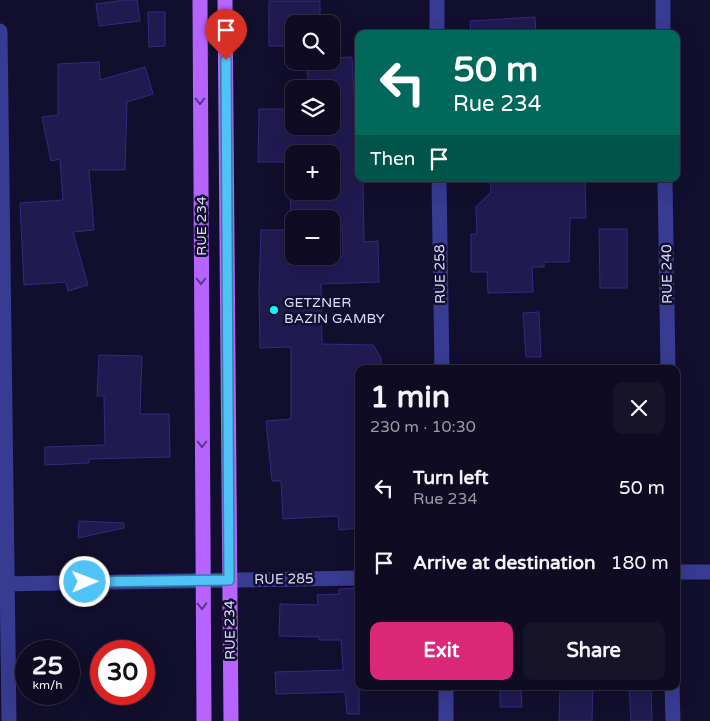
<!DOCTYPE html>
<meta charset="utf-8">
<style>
:root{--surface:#0e0b22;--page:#17142a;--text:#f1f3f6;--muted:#9b9ba5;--line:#2e2b40;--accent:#db2777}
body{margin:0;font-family:"Varela Round",sans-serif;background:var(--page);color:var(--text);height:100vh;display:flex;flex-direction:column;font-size:19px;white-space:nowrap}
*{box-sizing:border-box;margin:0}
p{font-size:16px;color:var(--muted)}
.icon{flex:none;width:28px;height:28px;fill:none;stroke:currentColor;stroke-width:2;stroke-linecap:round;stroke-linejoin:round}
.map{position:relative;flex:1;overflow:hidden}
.panel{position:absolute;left:355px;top:365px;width:325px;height:325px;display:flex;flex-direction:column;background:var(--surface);border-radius:10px;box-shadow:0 5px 20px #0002,0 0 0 1px var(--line)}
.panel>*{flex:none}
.guide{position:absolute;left:355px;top:30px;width:325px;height:152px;border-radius:10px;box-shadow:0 5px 20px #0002,0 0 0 1px var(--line);background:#00695c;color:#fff;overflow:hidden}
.fabs{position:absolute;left:285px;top:15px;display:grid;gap:10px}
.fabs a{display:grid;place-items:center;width:55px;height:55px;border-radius:10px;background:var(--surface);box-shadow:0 5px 20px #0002,0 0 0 1px var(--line);font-size:25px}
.speed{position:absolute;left:15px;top:640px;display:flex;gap:10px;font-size:25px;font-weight:700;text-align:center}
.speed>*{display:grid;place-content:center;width:65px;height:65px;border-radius:50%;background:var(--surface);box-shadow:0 5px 20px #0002,0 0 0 1px var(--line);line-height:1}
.speed small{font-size:12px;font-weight:400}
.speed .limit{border:8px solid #d22;background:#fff;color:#111}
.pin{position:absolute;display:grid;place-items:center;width:42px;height:42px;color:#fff;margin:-51px -21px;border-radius:50% 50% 50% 0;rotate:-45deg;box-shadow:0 0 5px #0007}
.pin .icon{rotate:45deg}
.me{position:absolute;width:55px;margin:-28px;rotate:89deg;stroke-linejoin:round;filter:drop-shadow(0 0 4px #0008)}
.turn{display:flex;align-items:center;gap:18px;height:105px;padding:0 15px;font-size:22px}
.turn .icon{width:65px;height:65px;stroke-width:2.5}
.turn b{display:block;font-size:35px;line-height:42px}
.then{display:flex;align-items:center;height:48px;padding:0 15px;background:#0003;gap:10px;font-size:19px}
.round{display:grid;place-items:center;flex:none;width:52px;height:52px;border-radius:10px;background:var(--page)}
.head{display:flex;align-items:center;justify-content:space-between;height:85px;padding:0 15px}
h1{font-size:30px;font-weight:700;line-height:38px}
.button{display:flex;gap:10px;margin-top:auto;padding:10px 15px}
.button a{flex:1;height:58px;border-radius:10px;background:var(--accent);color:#fff;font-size:20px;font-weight:700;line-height:58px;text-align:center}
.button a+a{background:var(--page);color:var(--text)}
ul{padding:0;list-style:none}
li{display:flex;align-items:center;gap:15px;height:75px;padding:0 15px}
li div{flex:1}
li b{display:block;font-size:19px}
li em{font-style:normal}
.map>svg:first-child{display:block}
.building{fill:#201a51;stroke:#332a7e}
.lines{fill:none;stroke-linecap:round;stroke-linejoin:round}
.minor{stroke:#373b91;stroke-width:15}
.major{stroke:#b763ff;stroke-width:15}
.oneway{stroke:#5c358c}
.route-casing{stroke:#337fa1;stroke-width:12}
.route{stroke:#4fc3f7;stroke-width:9}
.poi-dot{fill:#08fcff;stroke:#120f2e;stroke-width:2}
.labels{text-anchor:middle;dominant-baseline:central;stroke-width:5;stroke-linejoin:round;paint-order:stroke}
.street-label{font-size:14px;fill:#dddcff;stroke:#120f2e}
.poi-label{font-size:14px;fill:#dddcff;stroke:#120f2e;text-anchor:start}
</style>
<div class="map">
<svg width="710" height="721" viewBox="0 0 710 721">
<rect width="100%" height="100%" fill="#120f2e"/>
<g class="building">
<polygon points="125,0 137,0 140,21 99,26 96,4"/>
<polygon points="269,1 320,1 320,24 294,24 294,46 269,46"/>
<polygon points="148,12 165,12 165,46 149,47"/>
<polygon points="535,17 536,34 471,34 470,21"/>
<polygon points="352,57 355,112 357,112 357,177 363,179 364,242 378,241 379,282 321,284 322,344 373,345 381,358 381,369 359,369 359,463 355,464 359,528 339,530 338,516 283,519 281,481 272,481 266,421 291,419 291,347 260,348 259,291 261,230 287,230 288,256 343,256 342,225 339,226 339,219 291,219 290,191 338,191 337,154 294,154 294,162 258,162 259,109 287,109 287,126 336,126 335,89 309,89 306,61 334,61 333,58"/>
<polygon points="99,62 100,80 145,67 153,94 127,102 125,170 89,170 94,230 73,232 88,285 68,291 66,282 24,285 20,203 63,200 60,159 51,161 42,117 58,115 58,64"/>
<polygon points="490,179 585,179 586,218 570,218 569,262 544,262 544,267 532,267 533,292 488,293 487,272 471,272 471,234 477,234 476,207 491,192"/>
<polygon points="599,229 627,229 627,288 600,288"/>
<polygon points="539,312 541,357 526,357 523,313"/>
<polygon points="99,355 142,356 140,414 169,414 170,457 89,459 89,463 45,465 45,447 105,445 104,396 97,396"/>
<polygon points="79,521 124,523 124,528 78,538"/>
<polygon points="359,588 359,714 347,714 345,692 276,694 275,672 343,670 341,640 319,640 319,637 279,636 280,604 318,605 317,595 339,594 339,589"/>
<polygon points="500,686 521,686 522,707 500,707"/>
<polygon points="560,686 593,686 592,721 559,721"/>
<polygon points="629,686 651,686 652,721 631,721"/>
</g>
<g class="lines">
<g class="minor">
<polyline points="437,0 437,34"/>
<polyline points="663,0 663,34"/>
<polyline points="0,31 9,721"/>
<polyline points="439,179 442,369"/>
<polyline points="665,179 668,369"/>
<polyline points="676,572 710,572"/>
<polyline points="0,584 359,578"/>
<polyline points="446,686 446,721"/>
<polyline points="672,686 673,721"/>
</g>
<g class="major">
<polyline points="200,0 204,721"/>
<polyline points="225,0 231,721"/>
</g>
</g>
<defs><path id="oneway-chevron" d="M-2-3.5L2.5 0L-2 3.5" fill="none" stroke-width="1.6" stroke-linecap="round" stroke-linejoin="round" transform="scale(1.25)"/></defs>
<g class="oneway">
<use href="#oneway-chevron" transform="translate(200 101) rotate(90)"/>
<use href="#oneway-chevron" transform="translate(201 281) rotate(90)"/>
<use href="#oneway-chevron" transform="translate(202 444) rotate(90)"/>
<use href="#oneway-chevron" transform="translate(202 606) rotate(89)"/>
</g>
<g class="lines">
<defs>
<polyline id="route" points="85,582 229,580 226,60"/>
</defs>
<use href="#route" class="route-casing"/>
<use href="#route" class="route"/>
</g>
<circle class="poi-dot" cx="274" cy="310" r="5"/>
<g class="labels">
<g class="street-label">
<text transform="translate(201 226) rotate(-90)">RUE 234</text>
<text transform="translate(440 274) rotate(-91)">RUE 258</text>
<text transform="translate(667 274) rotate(-91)">RUE 240</text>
<text transform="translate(284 579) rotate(-1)">RUE 285</text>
<text transform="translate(230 630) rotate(-91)">RUE 234</text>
</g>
<g class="poi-label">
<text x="284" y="302">GETZNER<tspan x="284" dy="16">BAZIN GAMBY</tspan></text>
</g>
</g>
</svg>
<div class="fabs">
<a><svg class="icon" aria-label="search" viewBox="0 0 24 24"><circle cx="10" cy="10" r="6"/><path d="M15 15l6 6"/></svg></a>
<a><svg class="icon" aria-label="layers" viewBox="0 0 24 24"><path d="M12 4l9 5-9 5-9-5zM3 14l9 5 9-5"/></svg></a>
<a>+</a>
<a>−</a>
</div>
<div class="speed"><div>25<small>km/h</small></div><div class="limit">30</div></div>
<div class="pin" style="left:226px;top:60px;background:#d93025"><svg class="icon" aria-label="arrive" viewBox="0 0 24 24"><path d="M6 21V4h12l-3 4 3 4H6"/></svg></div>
<svg class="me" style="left:85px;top:582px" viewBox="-20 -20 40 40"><circle r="17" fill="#4fc3f7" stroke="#fff" stroke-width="3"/><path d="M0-11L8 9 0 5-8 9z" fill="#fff"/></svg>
<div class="guide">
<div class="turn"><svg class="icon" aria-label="left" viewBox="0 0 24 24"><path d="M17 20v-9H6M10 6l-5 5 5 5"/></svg><div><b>50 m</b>Rue 234</div></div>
<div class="then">Then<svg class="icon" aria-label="arrive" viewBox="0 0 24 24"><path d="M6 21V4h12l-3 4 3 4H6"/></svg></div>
</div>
<section class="panel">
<div class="head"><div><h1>1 min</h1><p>230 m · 10:30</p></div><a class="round"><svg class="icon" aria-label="close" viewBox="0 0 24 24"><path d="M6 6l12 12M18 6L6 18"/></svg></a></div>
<ul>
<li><svg class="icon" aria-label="left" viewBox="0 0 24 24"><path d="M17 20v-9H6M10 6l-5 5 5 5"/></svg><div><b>Turn left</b><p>Rue 234</p></div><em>50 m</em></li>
<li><svg class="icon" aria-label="arrive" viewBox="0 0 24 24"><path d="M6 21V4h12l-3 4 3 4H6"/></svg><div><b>Arrive at destination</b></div><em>180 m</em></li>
</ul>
<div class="button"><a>Exit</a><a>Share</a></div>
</section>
</div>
